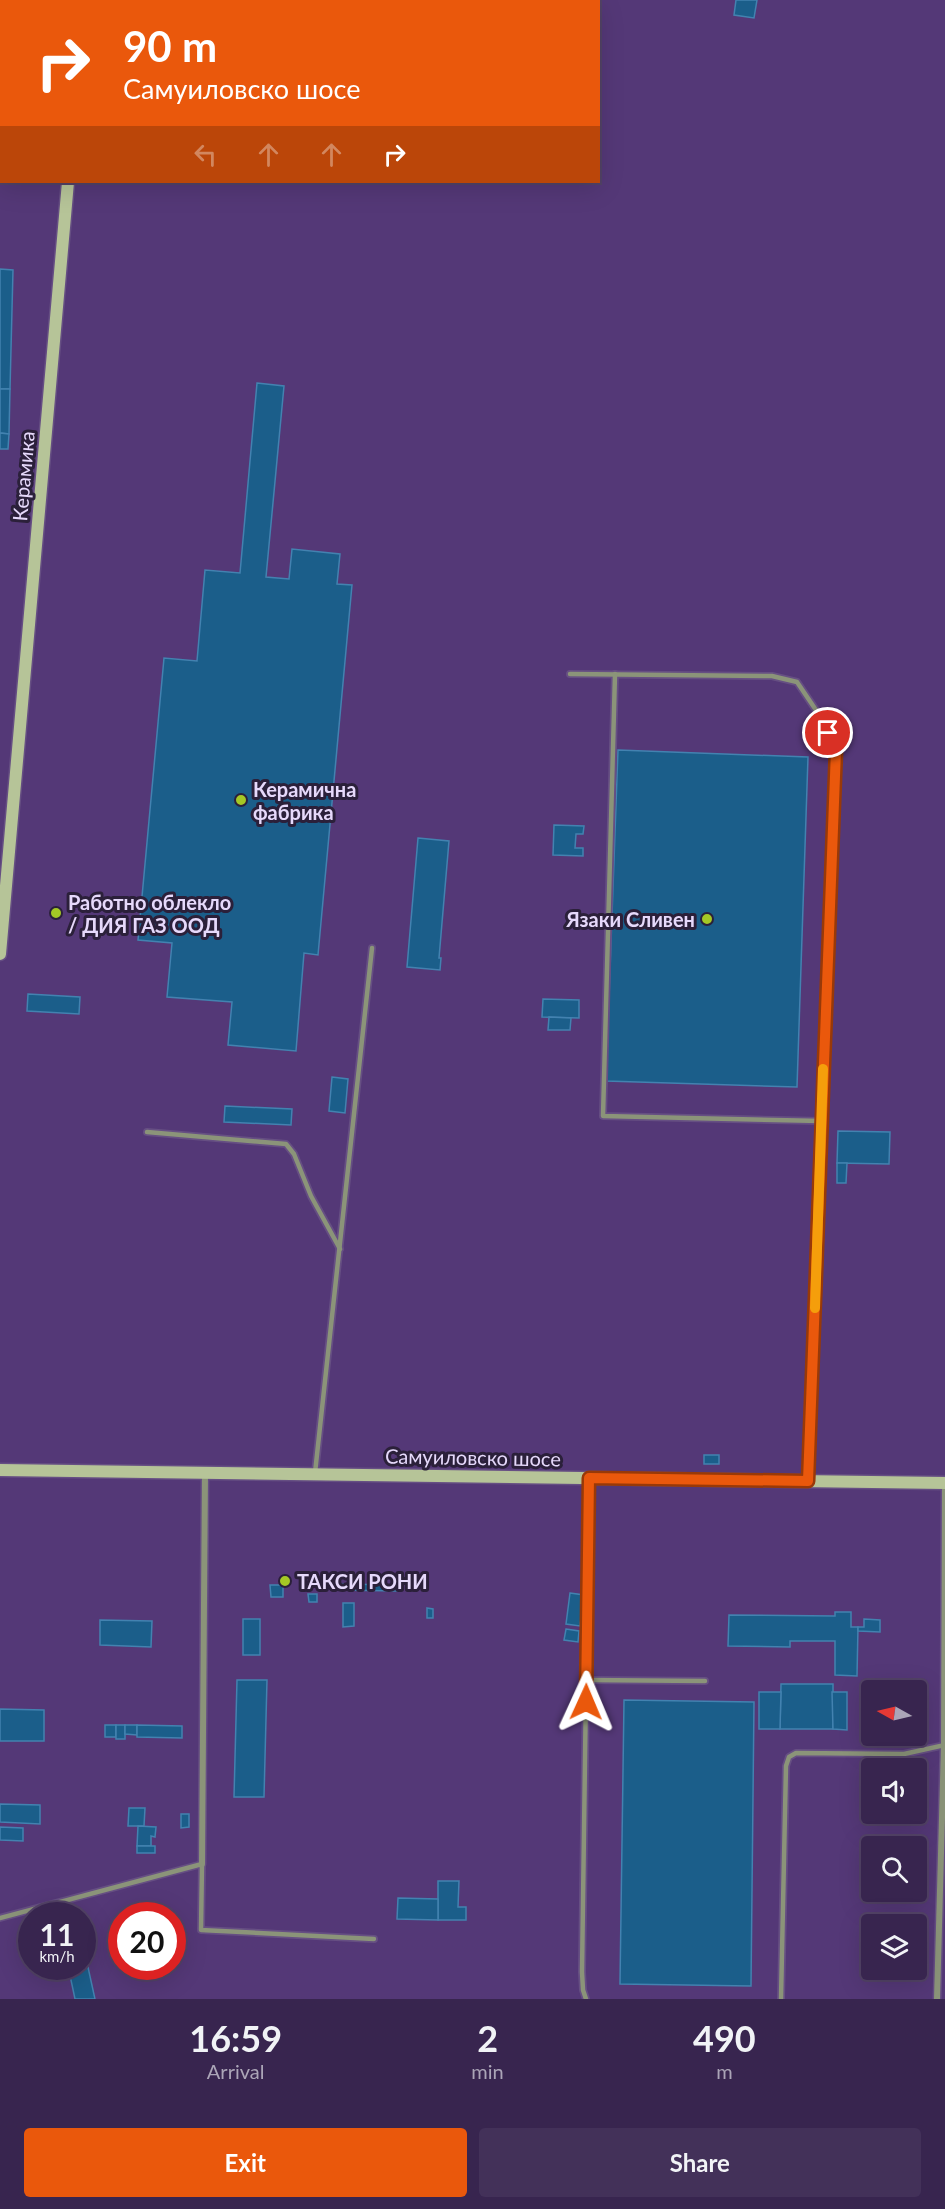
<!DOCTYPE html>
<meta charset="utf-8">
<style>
:root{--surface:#38254f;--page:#433159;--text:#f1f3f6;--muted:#aba5b7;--line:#524266;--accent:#ea580c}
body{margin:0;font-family:Lato,sans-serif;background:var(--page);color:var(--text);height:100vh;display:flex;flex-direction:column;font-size:22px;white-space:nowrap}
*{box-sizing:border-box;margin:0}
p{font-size:20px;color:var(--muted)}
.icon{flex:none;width:33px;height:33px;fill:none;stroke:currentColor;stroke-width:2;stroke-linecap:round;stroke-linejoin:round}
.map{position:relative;height:1999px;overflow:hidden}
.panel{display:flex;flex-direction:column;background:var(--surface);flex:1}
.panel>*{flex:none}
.hud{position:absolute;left:0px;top:0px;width:600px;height:183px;box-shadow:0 6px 24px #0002,0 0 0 2px var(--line);background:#ea580c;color:#fff;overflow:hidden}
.needle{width:39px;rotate:278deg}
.fabs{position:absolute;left:861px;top:1680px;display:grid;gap:12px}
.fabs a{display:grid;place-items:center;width:66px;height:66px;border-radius:6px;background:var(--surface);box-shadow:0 6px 24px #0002,0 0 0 2px var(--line);font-size:30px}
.speed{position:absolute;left:18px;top:1902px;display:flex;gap:12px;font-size:30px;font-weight:700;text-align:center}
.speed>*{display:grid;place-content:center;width:78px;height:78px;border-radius:50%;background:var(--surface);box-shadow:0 6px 24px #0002,0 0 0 2px var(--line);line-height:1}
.speed small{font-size:15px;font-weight:400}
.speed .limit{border:9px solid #d22;background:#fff;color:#111}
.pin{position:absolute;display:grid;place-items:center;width:51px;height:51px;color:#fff;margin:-26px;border:3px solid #fff;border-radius:50%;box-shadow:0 2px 6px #0007}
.me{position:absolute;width:66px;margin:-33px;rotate:1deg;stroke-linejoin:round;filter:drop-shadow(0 0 4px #0008)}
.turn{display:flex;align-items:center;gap:21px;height:126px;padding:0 24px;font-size:27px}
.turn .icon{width:78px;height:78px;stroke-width:2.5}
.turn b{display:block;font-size:42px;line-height:51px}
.lanes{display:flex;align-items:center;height:57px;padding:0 24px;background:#0003;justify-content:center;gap:30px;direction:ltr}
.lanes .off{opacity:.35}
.eta{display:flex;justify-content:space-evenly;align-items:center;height:102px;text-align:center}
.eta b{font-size:36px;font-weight:700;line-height:42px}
.primary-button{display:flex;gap:12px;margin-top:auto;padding:12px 24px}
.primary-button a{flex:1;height:69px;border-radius:6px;background:var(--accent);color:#fff;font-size:24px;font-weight:700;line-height:69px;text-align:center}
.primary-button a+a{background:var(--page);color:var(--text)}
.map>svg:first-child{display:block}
.built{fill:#543877;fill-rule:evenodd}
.building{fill:#1b5e8a;stroke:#4382b0;stroke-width:1.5}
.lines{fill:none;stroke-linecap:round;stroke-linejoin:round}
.lane-casing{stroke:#664f83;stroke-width:8}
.street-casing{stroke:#664f83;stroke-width:9}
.secondary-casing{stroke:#664f83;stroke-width:15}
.lane{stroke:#8b9479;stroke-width:4.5}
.street{stroke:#8b9479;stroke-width:6}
.secondary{stroke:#b6c498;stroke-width:12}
.route-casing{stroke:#983908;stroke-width:15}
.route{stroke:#ea580c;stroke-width:10}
.slow{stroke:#f59e0b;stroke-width:10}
.poi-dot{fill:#a4c825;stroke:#2b203a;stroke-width:2}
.labels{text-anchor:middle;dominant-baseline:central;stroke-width:6;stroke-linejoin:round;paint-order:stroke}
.street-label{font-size:20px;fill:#e6d9fb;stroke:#2b203a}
.poi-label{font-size:20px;font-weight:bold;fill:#e6d9fb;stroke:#2b203a;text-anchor:start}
</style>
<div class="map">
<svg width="945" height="1999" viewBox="0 0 945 1999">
<rect width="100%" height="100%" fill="#4a3169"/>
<path class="built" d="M 0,0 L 945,0 L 945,1999 L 0,1999 ZM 2,2 L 598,2 L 598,182 L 2,182 ZM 872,1690 L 916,1690 L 916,1736 L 872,1736 ZM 872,1768 L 916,1768 L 916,1814 L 872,1814 ZM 872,1846 L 916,1846 L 916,1892 L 872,1892 ZM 32,1916 L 82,1916 L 82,1966 L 32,1966 ZM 122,1916 L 172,1916 L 172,1966 L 122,1966 ZM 872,1924 L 916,1924 L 916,1970 L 872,1970 Z"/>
<g class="building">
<polygon points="501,0 552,0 552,2"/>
<polygon points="736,0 757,0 754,18 734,15"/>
<polygon points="0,269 13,270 10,389 0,389"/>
<polygon points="257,383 284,386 266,577 289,579 292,549 340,554 337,584 352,585 318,955 304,953 296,1051 228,1045 232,1002 167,997 172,943 138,940 164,658 197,661 205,570 240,573"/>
<polygon points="0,389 10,389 9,434 0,433"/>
<polygon points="0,433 9,434 8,449 0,449"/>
<polygon points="618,750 808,757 797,1087 606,1081"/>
<polygon points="554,825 584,826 583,834 576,834 575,848 583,848 583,856 553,855"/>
<polygon points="418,838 449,841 439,958 441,958 440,970 407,967"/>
<polygon points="28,994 80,997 79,1014 27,1011"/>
<polygon points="543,999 579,1000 579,1018 542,1017"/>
<polygon points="549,1017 571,1018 570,1030 548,1030"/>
<polygon points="332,1077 348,1079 345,1113 329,1111"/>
<polygon points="225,1106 292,1109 291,1125 224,1122"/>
<polygon points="838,1131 890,1132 889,1164 837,1163"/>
<polygon points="837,1163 847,1163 846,1183 837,1183"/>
<rect x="704" y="1455" width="15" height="9"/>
<polygon points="342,1584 397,1585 397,1591 341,1590"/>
<polygon points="270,1585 283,1585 283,1597 271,1597"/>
<polygon points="570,1593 584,1595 580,1626 566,1624"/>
<polygon points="308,1594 317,1594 317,1602 309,1602"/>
<polygon points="343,1603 354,1603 354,1626 343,1627"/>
<polygon points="427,1608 433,1609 433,1618 427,1618"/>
<polygon points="835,1612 851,1612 851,1627 858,1627 857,1676 835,1675 835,1641 790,1641 790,1647 728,1646 729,1615 835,1616"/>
<rect x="243" y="1619" width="17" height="36"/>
<polygon points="864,1619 880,1620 880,1632 858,1631 858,1627 864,1627"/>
<polygon points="100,1620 152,1621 151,1647 100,1645"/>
<polygon points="566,1629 579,1631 578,1642 564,1640"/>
<polygon points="237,1680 267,1680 264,1797 234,1797"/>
<polygon points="781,1684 833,1684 833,1729 780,1729"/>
<polygon points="759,1692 781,1692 780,1729 759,1729"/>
<polygon points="832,1692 847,1692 847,1730 833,1729"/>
<polygon points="624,1700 754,1702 751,1986 620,1984"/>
<polygon points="0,1709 44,1710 44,1741 0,1741"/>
<rect x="105" y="1725" width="11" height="12"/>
<rect x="116" y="1725" width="9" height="14"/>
<polygon points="125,1725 137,1725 137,1735 125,1734"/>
<polygon points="137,1725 182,1726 182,1738 137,1737"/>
<polygon points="0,1804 40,1805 40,1824 0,1822"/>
<polygon points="129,1808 145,1808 144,1826 128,1826"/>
<polygon points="181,1814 189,1814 189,1827 181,1828"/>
<polygon points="138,1826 156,1827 155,1837 151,1836 151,1846 137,1846"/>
<polygon points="0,1827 23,1828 23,1841 0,1840"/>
<rect x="137" y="1846" width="18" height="7"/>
<polygon points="438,1881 459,1881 458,1907 466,1907 466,1920 438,1920"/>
<polygon points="398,1898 438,1899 438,1920 397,1919"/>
<polygon points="82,1940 95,1999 75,1999 68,1966 82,1966"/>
</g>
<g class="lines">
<defs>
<g id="lane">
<polyline points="396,0 407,2"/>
<polyline points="576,2 577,0"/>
<polyline points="570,674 772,676 797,682 820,716 836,750 808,1481"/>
<polyline points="615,674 603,1116 822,1121"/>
<polyline points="147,1132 286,1144 294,1154 311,1196 340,1249"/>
<polyline points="315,1473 372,948"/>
<polyline points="586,1680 705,1681"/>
<polyline points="0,1918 202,1864 201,1930 374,1939"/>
<polyline points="586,1999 583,1990 582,1972 589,1478"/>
<polyline points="781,1999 786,1766 789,1757 796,1753 904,1754 945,1745"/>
</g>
<g id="street">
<polyline points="202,1864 205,1473"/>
<polyline points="937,1999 944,1745 945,1490"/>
</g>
<g id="secondary">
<polyline points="84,2 84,0"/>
<polyline points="0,954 68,182"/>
<polyline points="0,1470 945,1483"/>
</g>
</defs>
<use href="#lane" class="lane-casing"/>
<use href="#street" class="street-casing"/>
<use href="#secondary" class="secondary-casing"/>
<use href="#lane" class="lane"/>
<use href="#street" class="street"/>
<use href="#secondary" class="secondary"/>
</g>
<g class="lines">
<defs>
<polyline id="route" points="586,1702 589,1478 808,1481 836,750 828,733"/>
</defs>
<use href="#route" class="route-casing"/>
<use href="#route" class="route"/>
<polyline class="slow" points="815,1308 823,1069"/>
</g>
<g class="poi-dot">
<circle cx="241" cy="800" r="6"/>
<circle cx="56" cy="913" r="6"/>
<circle cx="707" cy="919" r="6"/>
<circle cx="285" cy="1581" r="6"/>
</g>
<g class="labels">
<g class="street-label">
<text transform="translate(23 476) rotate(-85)">Керамика</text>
<text transform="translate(473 1457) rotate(1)">Самуиловско шосе</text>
</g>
<g class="poi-label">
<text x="253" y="789">Керамична<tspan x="253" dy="23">фабрика</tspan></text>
<text x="68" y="902">Работно облекло<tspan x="68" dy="23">/ ДИЯ ГАЗ ООД</tspan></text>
<text x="695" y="919" text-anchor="end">Язаки Сливен</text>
<text x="297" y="1581">ТАКСИ РОНИ</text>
</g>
</g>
</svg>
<div class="fabs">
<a><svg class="needle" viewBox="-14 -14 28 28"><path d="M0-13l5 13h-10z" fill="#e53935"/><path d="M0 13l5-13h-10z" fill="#aba5b7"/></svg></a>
<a><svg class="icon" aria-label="sound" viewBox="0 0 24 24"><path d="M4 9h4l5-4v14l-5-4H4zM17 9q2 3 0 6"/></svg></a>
<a><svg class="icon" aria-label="search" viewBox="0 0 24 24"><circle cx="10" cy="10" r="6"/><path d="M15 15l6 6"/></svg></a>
<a><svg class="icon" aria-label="layers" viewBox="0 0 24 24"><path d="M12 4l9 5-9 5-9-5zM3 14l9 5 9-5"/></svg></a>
</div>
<div class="speed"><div>11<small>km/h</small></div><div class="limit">20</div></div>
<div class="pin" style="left:828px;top:733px;background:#d93025"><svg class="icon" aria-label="arrive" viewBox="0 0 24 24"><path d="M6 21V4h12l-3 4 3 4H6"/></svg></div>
<svg class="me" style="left:586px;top:1702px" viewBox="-20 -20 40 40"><path d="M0-17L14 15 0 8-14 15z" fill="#ea580c" stroke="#fff" stroke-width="4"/></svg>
<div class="hud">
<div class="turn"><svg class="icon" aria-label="right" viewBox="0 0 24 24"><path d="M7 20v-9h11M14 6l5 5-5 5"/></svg><div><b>90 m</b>Самуиловско шосе</div></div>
<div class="lanes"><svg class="icon off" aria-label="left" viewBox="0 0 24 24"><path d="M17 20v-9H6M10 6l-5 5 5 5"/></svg><svg class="icon off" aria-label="ahead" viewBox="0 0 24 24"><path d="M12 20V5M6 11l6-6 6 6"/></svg><svg class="icon off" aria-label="ahead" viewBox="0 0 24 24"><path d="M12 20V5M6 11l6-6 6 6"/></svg><svg class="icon" aria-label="right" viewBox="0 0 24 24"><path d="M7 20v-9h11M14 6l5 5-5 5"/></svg></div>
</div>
</div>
<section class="panel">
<div class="eta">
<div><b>16:59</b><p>Arrival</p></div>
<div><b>2</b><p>min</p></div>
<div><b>490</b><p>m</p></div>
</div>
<div class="primary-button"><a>Exit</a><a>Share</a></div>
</section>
